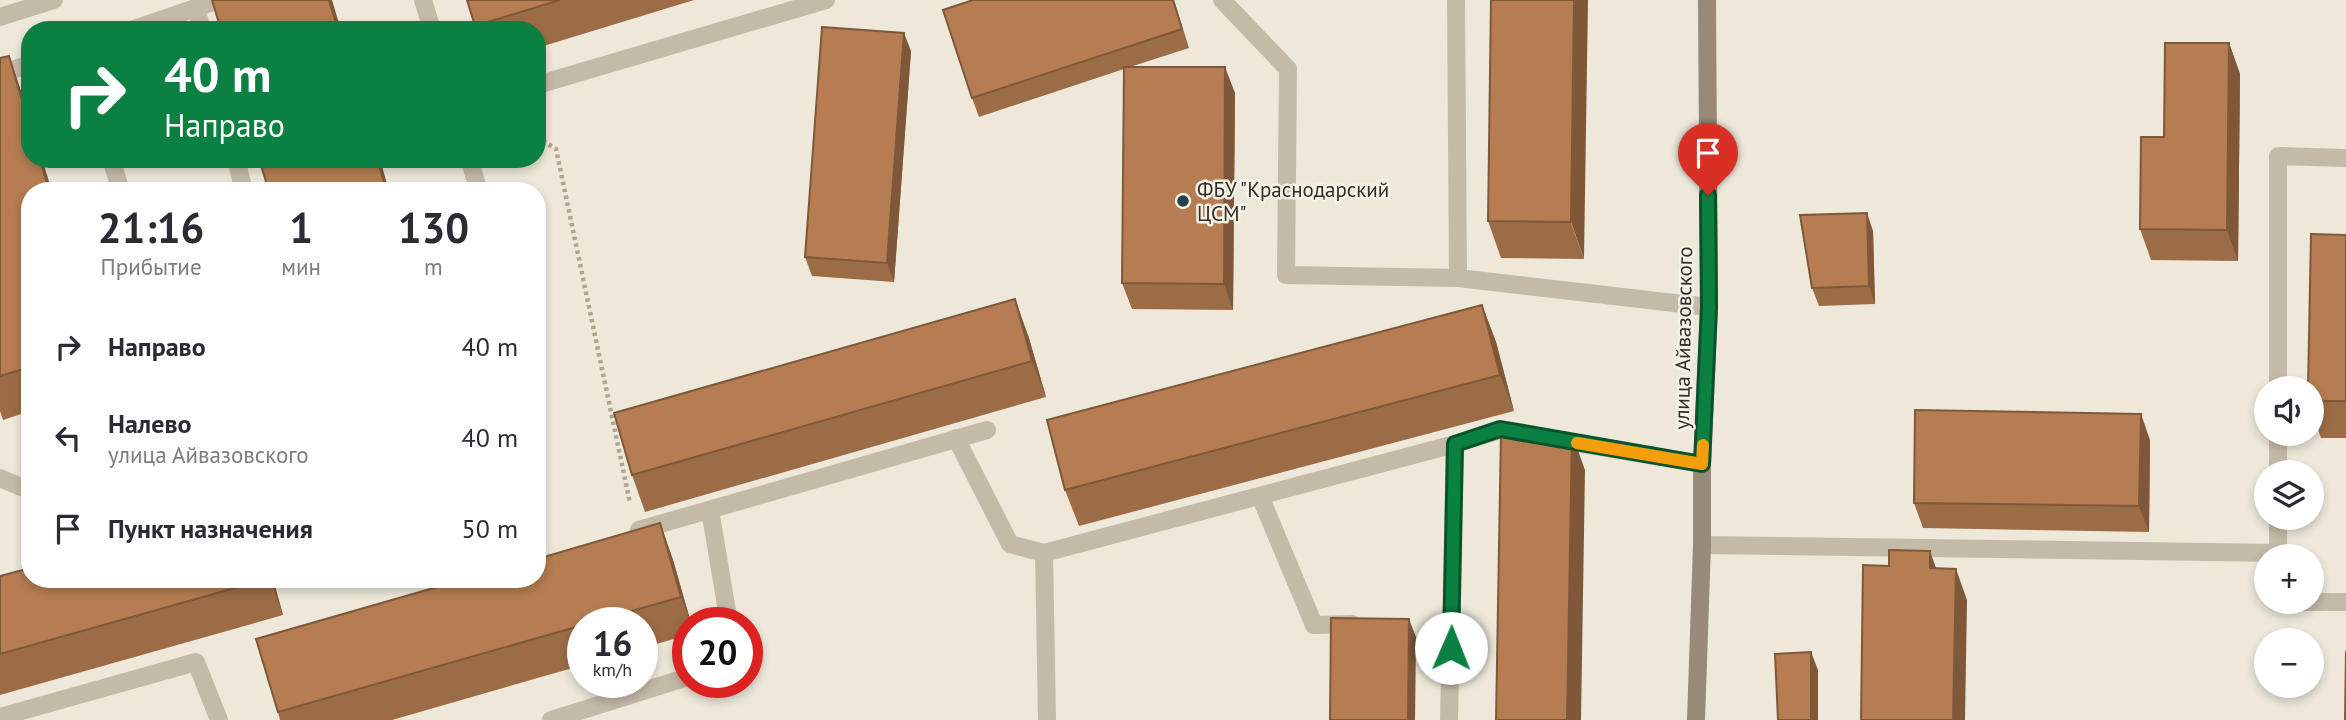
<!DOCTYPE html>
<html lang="ru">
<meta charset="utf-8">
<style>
:root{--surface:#fff;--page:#f7f7f7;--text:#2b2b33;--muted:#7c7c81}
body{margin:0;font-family:"PT Sans",sans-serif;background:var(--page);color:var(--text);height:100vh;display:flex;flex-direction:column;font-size:26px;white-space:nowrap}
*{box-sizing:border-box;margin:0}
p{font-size:23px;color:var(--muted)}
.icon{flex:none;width:38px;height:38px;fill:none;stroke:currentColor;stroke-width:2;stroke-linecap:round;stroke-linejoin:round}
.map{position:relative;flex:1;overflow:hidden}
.side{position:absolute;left:21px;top:182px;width:525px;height:406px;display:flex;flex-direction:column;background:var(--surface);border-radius:28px;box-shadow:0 4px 10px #0003}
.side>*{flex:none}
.guide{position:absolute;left:21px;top:21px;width:525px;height:147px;border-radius:28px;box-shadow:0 4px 10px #0003;background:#0b8043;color:#fff;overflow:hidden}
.tools{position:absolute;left:2254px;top:376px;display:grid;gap:14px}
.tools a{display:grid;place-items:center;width:70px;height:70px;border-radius:50%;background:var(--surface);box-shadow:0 4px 10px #0003;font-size:35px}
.speed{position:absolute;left:567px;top:607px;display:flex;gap:14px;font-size:35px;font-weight:700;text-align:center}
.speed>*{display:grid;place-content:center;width:91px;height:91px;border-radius:50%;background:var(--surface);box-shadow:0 4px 10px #0003;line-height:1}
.speed small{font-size:18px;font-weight:400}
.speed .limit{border:10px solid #d22;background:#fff;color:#111}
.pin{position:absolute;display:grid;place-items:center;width:60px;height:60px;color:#fff;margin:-72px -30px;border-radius:50% 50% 50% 0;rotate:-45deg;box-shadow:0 0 7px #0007}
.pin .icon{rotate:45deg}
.me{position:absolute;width:77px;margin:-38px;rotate:1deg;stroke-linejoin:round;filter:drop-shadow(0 0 5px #0008)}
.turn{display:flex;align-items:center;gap:24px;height:147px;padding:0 28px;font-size:32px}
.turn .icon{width:91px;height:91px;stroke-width:2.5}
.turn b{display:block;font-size:49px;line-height:60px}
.eta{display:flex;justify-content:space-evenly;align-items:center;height:119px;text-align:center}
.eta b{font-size:42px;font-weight:700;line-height:49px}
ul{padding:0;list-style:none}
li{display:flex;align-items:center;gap:21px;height:91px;padding:0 28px}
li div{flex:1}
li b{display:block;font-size:26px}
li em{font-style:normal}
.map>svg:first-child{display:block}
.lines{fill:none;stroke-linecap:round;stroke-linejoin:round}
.path{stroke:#afa593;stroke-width:4.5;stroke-dasharray:3.5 3.5;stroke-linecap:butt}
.lane{stroke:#c4baa8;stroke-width:18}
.secondary{stroke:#978a7a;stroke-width:18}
.wall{fill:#9c6c46}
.shaded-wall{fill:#7f5839}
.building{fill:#b57d51;stroke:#7f5839;stroke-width:2}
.route-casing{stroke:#07532c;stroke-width:18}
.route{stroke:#0b8043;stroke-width:12}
.slow{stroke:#f59e0b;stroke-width:12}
.poi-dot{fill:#23424d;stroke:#f6f2e6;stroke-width:2.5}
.labels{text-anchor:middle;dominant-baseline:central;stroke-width:5;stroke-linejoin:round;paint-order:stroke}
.poi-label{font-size:21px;fill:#322d27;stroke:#f6f2e6;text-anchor:start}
.street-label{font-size:21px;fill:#322d27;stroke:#f6f2e6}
</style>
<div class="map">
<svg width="2346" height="720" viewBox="0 0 2346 720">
<rect width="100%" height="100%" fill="#ede8da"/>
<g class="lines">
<polyline class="path" points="537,137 556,149 630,503"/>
<g class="lane">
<polyline points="423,0 432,30"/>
<polyline points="1222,0 1288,69 1286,275 1458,278 1709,307"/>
<polyline points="1456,0 1458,278"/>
<polyline points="196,8 202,30"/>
<polyline points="0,17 54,0"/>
<polyline points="131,30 219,0"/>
<polyline points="0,74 30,64"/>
<polyline points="537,85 826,0"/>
<polyline points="111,159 121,191"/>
<polyline points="236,159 244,191"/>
<polyline points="469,159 479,191"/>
<polyline points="2278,388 2278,156 2346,158"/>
<polyline points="956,438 1010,544 1044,553 1455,444 1500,430 1702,464"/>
<polyline points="2278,472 2278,434"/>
<polyline points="0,478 21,487 30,484"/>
<polyline points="1260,496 1314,625 1352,624"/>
<polyline points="710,510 729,623"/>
<polyline points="2278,518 2278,556"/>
<polyline points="639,530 987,430"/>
<polyline points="1702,545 2278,553"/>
<polyline points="1044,553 1047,720"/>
<polyline points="2278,602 2346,602"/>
<polyline points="0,717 196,662 219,720"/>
<polyline points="551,720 688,677"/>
<polyline points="1449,720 1455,444"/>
</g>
<polyline class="secondary" points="1696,720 1702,545 1702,464 1709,307 1707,0"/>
</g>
<g class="wall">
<polygon points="467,0 694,0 537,48 537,30 477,30"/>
<polygon points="1174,0 1189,48 1130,67 1235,93 1233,310 1132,309 1122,283 1124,69 979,117 972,98"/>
<polygon points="1491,0 1584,259 1501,258 1488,221"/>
<polygon points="2229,43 2240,74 2238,261 2151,260 2140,229 2164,137"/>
<polygon points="911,51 894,282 812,276 805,257"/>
<polygon points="0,58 23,96 30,117 30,411 3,420 0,411"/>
<polygon points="1873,231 1875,304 1819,306 1812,288"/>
<polygon points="2346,235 2346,438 2321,438 2312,412 2312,388"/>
<polygon points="1482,305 1496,342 1514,411 1079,526 1065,490"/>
<polygon points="1028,335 1046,397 645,512 632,475"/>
<polygon points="2150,440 2149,532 1923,528 1914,503"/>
<polygon points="660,523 673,560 691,623 688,623 688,635 642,648 642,623 583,623 583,665 392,720 280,720 278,712"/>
<polygon points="0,576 30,579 273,579 283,615 0,695"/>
</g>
<g class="shaded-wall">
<polygon points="329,0 332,0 341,30 338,30"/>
<polygon points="1574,0 1588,0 1584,259 1571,222"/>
<polygon points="904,33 911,51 894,282 887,263"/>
<polygon points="2229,43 2240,74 2238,261 2227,230"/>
<polygon points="9,56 30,117 30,126"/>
<polygon points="1225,67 1235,93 1233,310 1224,284"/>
<polygon points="40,159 42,159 52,191 49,191"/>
<polygon points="377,159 380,159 389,191 387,191"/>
<polygon points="1867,213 1873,231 1875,304 1869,286"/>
<polygon points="1015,299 1028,335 1046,397 1032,361"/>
<polygon points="1482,305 1496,342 1514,411 1500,375"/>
<polygon points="2141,414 2150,440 2149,532 2139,506"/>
<polygon points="1572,434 1585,470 1581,720 1567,720"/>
<polygon points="660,523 673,560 691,623 681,597"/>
<polygon points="1930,551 1941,582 1930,568"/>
<polygon points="1956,569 1967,600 1965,720 1953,720"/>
<polygon points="270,579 273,579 283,615"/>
<polygon points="1409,619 1416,637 1415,720 1408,720"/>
<polygon points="1811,652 1818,670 1818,720 1811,720"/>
</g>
<g class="building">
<polygon points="212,0 329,0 338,30 221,30"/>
<polygon points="467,0 560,0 475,26"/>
<polygon points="973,0 1173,0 1182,29 972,98 943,10"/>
<polygon points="1491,0 1574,0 1571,222 1488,221"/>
<polygon points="822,27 904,33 887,263 805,257"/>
<polygon points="2165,43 2229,43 2227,230 2140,229 2141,137 2164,137"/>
<polygon points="9,56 30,126 30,159 40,159 49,191 30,191 30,367 0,376 0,58"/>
<polygon points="1124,67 1225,67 1224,284 1122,283"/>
<polygon points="259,159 377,159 387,191 269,191"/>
<polygon points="1867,213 1869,286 1812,288 1800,215"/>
<polygon points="2311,234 2346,235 2346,401 2312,401 2312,388 2308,388"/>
<polygon points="1015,299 1032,361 632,475 614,413"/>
<polygon points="1482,305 1500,375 1065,490 1047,420"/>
<polygon points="1915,410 2141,414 2139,506 1914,503"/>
<polygon points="1501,432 1572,434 1567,720 1496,720"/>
<polygon points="660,523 681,597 589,623 583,623 583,625 278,712 256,639 465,579 537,579 537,559"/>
<polygon points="1889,550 1930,551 1930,568 1956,569 1953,720 1861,720 1863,565 1889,566"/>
<polygon points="30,568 30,579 267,579 0,654 0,576"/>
<polygon points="1331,618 1409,619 1408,720 1330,720"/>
<polygon points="2346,651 2346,720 2345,720"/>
<polygon points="1811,652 1811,720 1778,720 1775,654"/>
</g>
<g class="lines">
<defs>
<polyline id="route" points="1451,648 1455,444 1500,429 1702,464 1709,307 1708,195"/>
</defs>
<use href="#route" class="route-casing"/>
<use href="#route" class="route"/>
<polyline class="slow" points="1577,443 1702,464 1703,445"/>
</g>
<circle class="poi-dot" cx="1183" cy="201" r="7"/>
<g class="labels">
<g class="poi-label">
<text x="1197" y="189">ФБУ "Краснодарский<tspan x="1197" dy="24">ЦСМ"</tspan></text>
</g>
<g class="street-label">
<text transform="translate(1683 338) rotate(-89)">улица Айвазовского</text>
</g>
</g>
</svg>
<div class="tools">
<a><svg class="icon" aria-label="sound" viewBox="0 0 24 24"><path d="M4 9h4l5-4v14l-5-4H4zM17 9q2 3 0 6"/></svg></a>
<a><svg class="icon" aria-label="layers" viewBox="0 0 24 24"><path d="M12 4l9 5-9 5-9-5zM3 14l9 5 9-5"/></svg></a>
<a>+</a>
<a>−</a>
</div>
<div class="speed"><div>16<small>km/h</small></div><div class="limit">20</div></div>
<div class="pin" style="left:1708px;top:195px;background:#d93025"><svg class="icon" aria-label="arrive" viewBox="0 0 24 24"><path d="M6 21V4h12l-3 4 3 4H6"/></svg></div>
<svg class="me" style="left:1451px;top:648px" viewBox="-20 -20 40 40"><circle r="19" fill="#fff"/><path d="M0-13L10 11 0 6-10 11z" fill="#0b8043"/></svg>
<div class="guide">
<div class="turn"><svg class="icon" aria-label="right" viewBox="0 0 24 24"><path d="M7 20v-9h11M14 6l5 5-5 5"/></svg><div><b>40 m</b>Направо</div></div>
</div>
<section class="side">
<div class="eta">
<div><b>21:16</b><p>Прибытие</p></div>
<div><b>1</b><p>мин</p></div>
<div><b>130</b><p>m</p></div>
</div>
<ul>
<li><svg class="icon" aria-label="right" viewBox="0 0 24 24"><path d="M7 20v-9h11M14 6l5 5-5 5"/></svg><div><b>Направо</b></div><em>40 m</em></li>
<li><svg class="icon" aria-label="left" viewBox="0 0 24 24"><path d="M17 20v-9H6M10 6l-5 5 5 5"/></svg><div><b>Налево</b><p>улица Айвазовского</p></div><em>40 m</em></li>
<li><svg class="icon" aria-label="arrive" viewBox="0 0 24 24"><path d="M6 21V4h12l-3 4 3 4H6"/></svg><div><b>Пункт назначения</b></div><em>50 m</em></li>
</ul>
</section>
</div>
